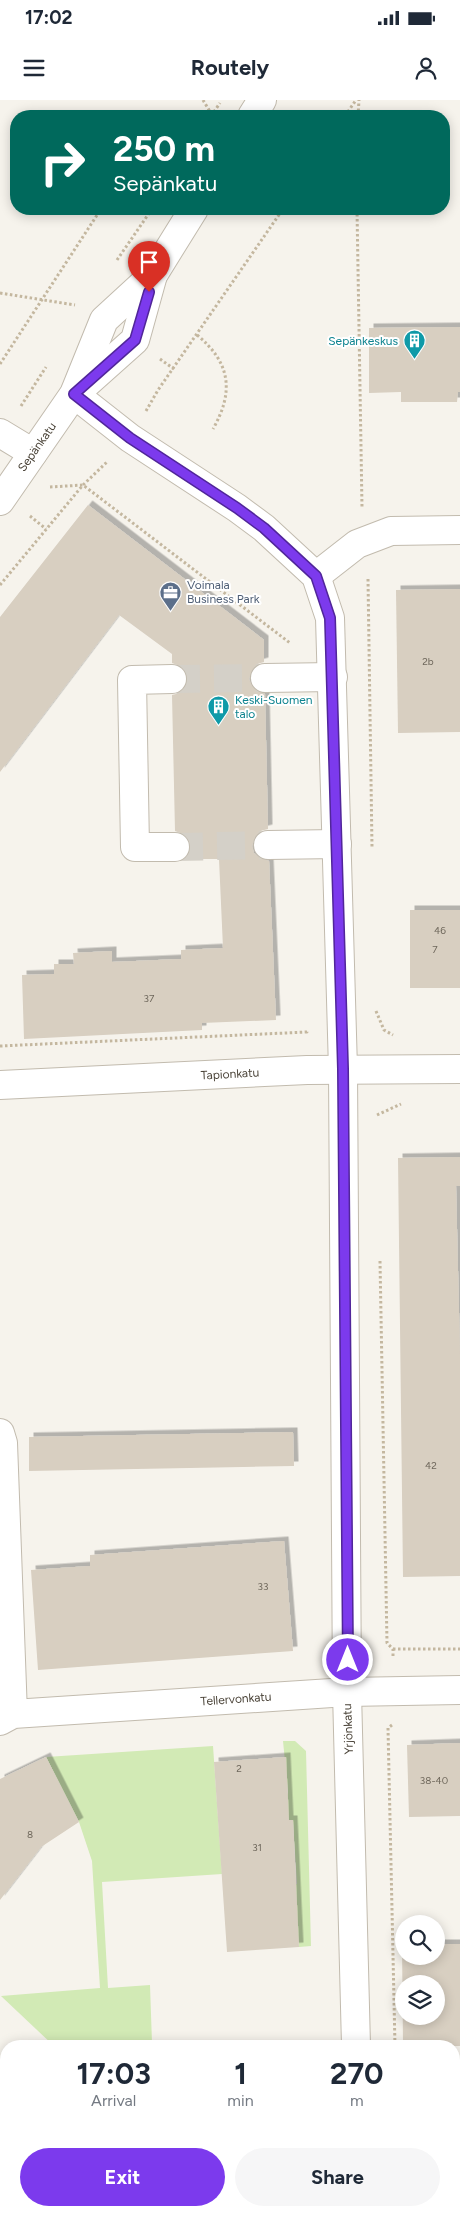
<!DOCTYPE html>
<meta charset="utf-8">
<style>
:root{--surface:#fff;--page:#f6f6f7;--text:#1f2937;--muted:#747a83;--accent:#7c3aed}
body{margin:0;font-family:Figtree,sans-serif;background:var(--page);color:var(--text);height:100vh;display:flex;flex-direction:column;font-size:19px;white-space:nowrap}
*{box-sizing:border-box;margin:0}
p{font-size:16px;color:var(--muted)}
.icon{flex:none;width:28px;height:28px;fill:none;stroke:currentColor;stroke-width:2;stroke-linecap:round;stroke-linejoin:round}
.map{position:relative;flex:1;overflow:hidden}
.details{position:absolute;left:0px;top:1940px;width:460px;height:176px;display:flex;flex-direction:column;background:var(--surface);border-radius:20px 20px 0 0;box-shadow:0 2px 12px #0003}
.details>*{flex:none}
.guide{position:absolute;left:10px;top:10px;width:440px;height:105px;border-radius:20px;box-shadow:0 2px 12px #0003;background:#00695c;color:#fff;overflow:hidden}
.fabs{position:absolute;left:395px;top:1815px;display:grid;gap:10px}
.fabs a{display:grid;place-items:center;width:50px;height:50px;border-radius:50%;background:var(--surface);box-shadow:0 2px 12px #0003;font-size:25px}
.pin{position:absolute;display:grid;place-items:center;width:42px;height:42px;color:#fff;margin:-51px -21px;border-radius:50% 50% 50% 0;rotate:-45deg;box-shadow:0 0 5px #0007}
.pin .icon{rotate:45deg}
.me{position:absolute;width:55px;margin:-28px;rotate:0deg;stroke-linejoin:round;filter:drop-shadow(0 0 4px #0008)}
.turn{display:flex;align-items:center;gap:18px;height:105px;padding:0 20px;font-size:22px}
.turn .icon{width:65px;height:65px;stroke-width:2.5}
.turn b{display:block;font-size:35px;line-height:42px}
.eta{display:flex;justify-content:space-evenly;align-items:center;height:85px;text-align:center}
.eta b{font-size:30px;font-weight:700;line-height:35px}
.primary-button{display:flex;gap:10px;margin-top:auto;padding:10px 20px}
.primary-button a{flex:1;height:58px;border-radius:30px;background:var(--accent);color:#fff;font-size:20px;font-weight:700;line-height:58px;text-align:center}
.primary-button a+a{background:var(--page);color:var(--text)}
.status{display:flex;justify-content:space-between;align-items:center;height:35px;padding:0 25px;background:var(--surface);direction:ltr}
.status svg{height:14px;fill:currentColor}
header{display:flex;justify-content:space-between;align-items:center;height:65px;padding:0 20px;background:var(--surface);font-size:22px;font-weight:700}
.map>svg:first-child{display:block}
.green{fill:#d2eab5}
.building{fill:#d8cfc1;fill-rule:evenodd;filter:url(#shadow)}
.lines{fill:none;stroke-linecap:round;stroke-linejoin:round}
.minor-tunnel{stroke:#d4d0c8;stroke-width:28;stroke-dasharray:28 14;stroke-linecap:butt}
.minor-casing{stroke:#c2bbae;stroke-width:30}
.path{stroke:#c4b79f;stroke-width:3;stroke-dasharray:2.5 2.5;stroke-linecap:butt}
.minor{stroke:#fff;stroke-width:28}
.route-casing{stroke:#51269a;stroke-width:12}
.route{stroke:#7c3aed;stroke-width:9}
.labels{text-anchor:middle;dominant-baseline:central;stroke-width:4;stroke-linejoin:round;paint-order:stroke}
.number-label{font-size:10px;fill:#6e675b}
.culture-label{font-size:12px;fill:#0d838f;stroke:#fff;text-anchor:end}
.street-label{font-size:12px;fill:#4b4439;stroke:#fff}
.service-label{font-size:12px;fill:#4e5e75;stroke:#fff;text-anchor:start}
</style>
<div class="status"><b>17:02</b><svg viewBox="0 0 49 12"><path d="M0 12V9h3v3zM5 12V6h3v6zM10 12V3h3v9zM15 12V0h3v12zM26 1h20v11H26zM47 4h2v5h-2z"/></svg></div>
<header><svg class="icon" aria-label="menu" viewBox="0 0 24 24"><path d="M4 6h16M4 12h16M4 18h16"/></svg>Routely<svg class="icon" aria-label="person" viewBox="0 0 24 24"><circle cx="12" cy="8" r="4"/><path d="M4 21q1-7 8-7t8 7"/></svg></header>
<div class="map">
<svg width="460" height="2116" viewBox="0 0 460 2116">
<defs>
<filter id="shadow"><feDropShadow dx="4.5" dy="-4.5" stdDeviation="0" flood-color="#0004"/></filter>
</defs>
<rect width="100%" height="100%" fill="#f6f3ec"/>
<g class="green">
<polygon points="283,1641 295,1641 306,1651 311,1846 299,1847 296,1812 283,1785 297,1784 293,1721 279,1721 288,1692"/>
<polygon points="213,1646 222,1774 102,1782 108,1888 150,1885 152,1943 148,1946 54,1946 1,1896 100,1888 92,1761 79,1722 46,1657"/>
</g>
<g class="building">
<polygon points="460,227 460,292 458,292 457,302 401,302 401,292 369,293 369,228"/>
<polygon points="88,405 264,540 264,562 257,564 252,570 249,579 252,586 257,591 265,594 268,729 260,731 255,737 252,746 254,753 260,758 269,761 276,920 202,923 202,930 24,939 22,875 54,874 54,864 74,864 73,853 112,851 112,862 181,859 181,850 223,848 219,759 184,759 189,754 191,747 189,740 183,734 175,731 172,595 180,593 185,587 188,578 185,570 180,566 172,563 172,554 119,515 0,672 0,517"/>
<polygon points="460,489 460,632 398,633 396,490"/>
<rect x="410" y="810" width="50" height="78"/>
<polygon points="460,1057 460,1086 456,1086 460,1254 460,1476 403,1477 398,1058"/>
<polygon points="293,1332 294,1366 29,1371 29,1337"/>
<polygon points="284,1441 293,1551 38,1570 31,1470 90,1466 90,1455"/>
<polygon points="460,1643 460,1716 409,1717 407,1645"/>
<polygon points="46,1657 79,1722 41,1747 0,1800 0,1679"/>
<polygon points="286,1657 289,1720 293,1720 299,1847 227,1852 214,1662"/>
<path d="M 402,1844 L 404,1844 L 404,1856 L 436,1856 L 436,1844 L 460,1844 L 460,1946 L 403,1946 ZM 404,1884 L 436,1884 L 436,1916 L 404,1916 Z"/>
</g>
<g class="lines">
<g class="minor-tunnel">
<polyline points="172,579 265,578"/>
<polyline points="175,747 268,745"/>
</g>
<defs>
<g id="minor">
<polyline points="252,16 262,0"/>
<polyline points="79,290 135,240 153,175"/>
<polyline points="74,294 130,338 237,408 264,428 316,476 330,518 343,969 347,1592 356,1946"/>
<polyline points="0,333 33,353"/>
<polyline points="0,401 74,294 104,220 153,175 194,109"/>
<polyline points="316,476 357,444 391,431 460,430"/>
<polyline points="265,578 333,577"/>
<polyline points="172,579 132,580 135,747 175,747"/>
<polyline points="268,745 337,744"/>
<polyline points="0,985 307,970 460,969"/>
<polyline points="0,1333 3,1343 13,1614"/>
<polyline points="0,1621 13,1614 347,1592 460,1590"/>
<polyline points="454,2103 460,2103"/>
<polyline points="360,2110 360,2116"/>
<polyline points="222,2116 299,2110"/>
</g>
</defs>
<use href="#minor" class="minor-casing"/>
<g class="path">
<polyline points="203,0 212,15"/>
<polyline points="211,16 220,3"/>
<polyline points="345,16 356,0"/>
<polyline points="358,16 359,0"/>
<polyline points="357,109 362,407"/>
<polyline points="117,160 152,109"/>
<polyline points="0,193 75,205"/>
<path d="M 197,235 C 231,263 234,292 213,329"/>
<polyline points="160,259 174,269"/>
<polyline points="0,264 101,109"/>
<polyline points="21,306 46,267"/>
<polyline points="146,311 158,290 283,109"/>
<polyline points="50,387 83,385 290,543"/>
<polyline points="30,416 46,429"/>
<polyline points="368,479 372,747"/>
<polyline points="0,485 83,385 108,361"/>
<polyline points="376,911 384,930 393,935"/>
<polyline points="0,946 307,932 307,930"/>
<polyline points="377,1015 401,1004"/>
<polyline points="380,1161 387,1543 393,1549 393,1558"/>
<polyline points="393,1549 460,1549"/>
<polyline points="392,1625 388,1628 395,1946"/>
<polyline points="0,2095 6,2094"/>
<polyline points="409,2116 409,2110"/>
</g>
<use href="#minor" class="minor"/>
</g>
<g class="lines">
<defs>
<polyline id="route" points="149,192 135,240 74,294 130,338 237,408 264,428 316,476 330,518 343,969 348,1560"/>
</defs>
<use href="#route" class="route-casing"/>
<use href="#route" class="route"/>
</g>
<defs>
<symbol id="building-pin" viewBox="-11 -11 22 30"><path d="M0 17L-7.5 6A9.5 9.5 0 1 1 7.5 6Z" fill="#0f9aa8" stroke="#fff"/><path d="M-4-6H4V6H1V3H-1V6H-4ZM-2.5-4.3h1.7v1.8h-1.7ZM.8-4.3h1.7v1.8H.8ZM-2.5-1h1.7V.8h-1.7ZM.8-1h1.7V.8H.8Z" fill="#fff"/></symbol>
<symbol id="office-pin" viewBox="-11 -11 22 30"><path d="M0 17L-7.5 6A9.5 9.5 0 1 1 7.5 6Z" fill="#5c6f8a" stroke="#fff"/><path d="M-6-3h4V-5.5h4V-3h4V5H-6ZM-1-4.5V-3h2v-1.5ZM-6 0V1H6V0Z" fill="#fff"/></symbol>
</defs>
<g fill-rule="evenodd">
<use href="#building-pin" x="402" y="228" width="25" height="34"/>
<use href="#office-pin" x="158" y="480" width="25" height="34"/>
<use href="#building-pin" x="206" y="594" width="25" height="34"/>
</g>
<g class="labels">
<g class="number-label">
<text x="428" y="561">2b</text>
<text x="440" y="830">46</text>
<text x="435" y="849">7</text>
<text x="149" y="898">37</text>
<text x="431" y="1365">42</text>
<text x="263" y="1486">33</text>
<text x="239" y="1668">2</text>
<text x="434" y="1680">38-40</text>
<text x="30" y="1734">8</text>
<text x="257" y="1747">31</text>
</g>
<g class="culture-label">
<text x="398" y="241">Sepänkeskus</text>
<text x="235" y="600" text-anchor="start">Keski-Suomen<tspan x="235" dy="14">talo</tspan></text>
</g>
<g class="street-label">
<text transform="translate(37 347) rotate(-55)">Sepänkatu</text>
<text transform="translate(230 974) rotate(-3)">Tapionkatu</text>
<text transform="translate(236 1599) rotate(-4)">Tellervonkatu</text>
<text transform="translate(348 1629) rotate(-92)">Yrjönkatu</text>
</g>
<g class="service-label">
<text x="187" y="485">Voimala<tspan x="187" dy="14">Business Park</tspan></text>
</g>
</g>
</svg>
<div class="fabs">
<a><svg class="icon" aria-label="search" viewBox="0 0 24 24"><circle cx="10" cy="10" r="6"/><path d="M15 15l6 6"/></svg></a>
<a><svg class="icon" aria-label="layers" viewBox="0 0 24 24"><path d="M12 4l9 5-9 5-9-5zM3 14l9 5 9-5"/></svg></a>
</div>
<div class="pin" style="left:149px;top:192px;background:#d93025"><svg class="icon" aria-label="arrive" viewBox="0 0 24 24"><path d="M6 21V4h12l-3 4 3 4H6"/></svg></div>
<svg class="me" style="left:348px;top:1560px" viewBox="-20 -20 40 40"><circle r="17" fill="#7c3aed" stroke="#fff" stroke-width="3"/><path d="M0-11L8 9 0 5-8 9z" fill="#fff"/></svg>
<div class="guide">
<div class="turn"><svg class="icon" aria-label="right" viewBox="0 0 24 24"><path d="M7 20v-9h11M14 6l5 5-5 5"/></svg><div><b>250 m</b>Sepänkatu</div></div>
</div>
<section class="details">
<div class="eta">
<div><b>17:03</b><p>Arrival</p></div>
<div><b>1</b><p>min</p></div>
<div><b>270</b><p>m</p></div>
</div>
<div class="primary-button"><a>Exit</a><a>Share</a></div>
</section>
</div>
